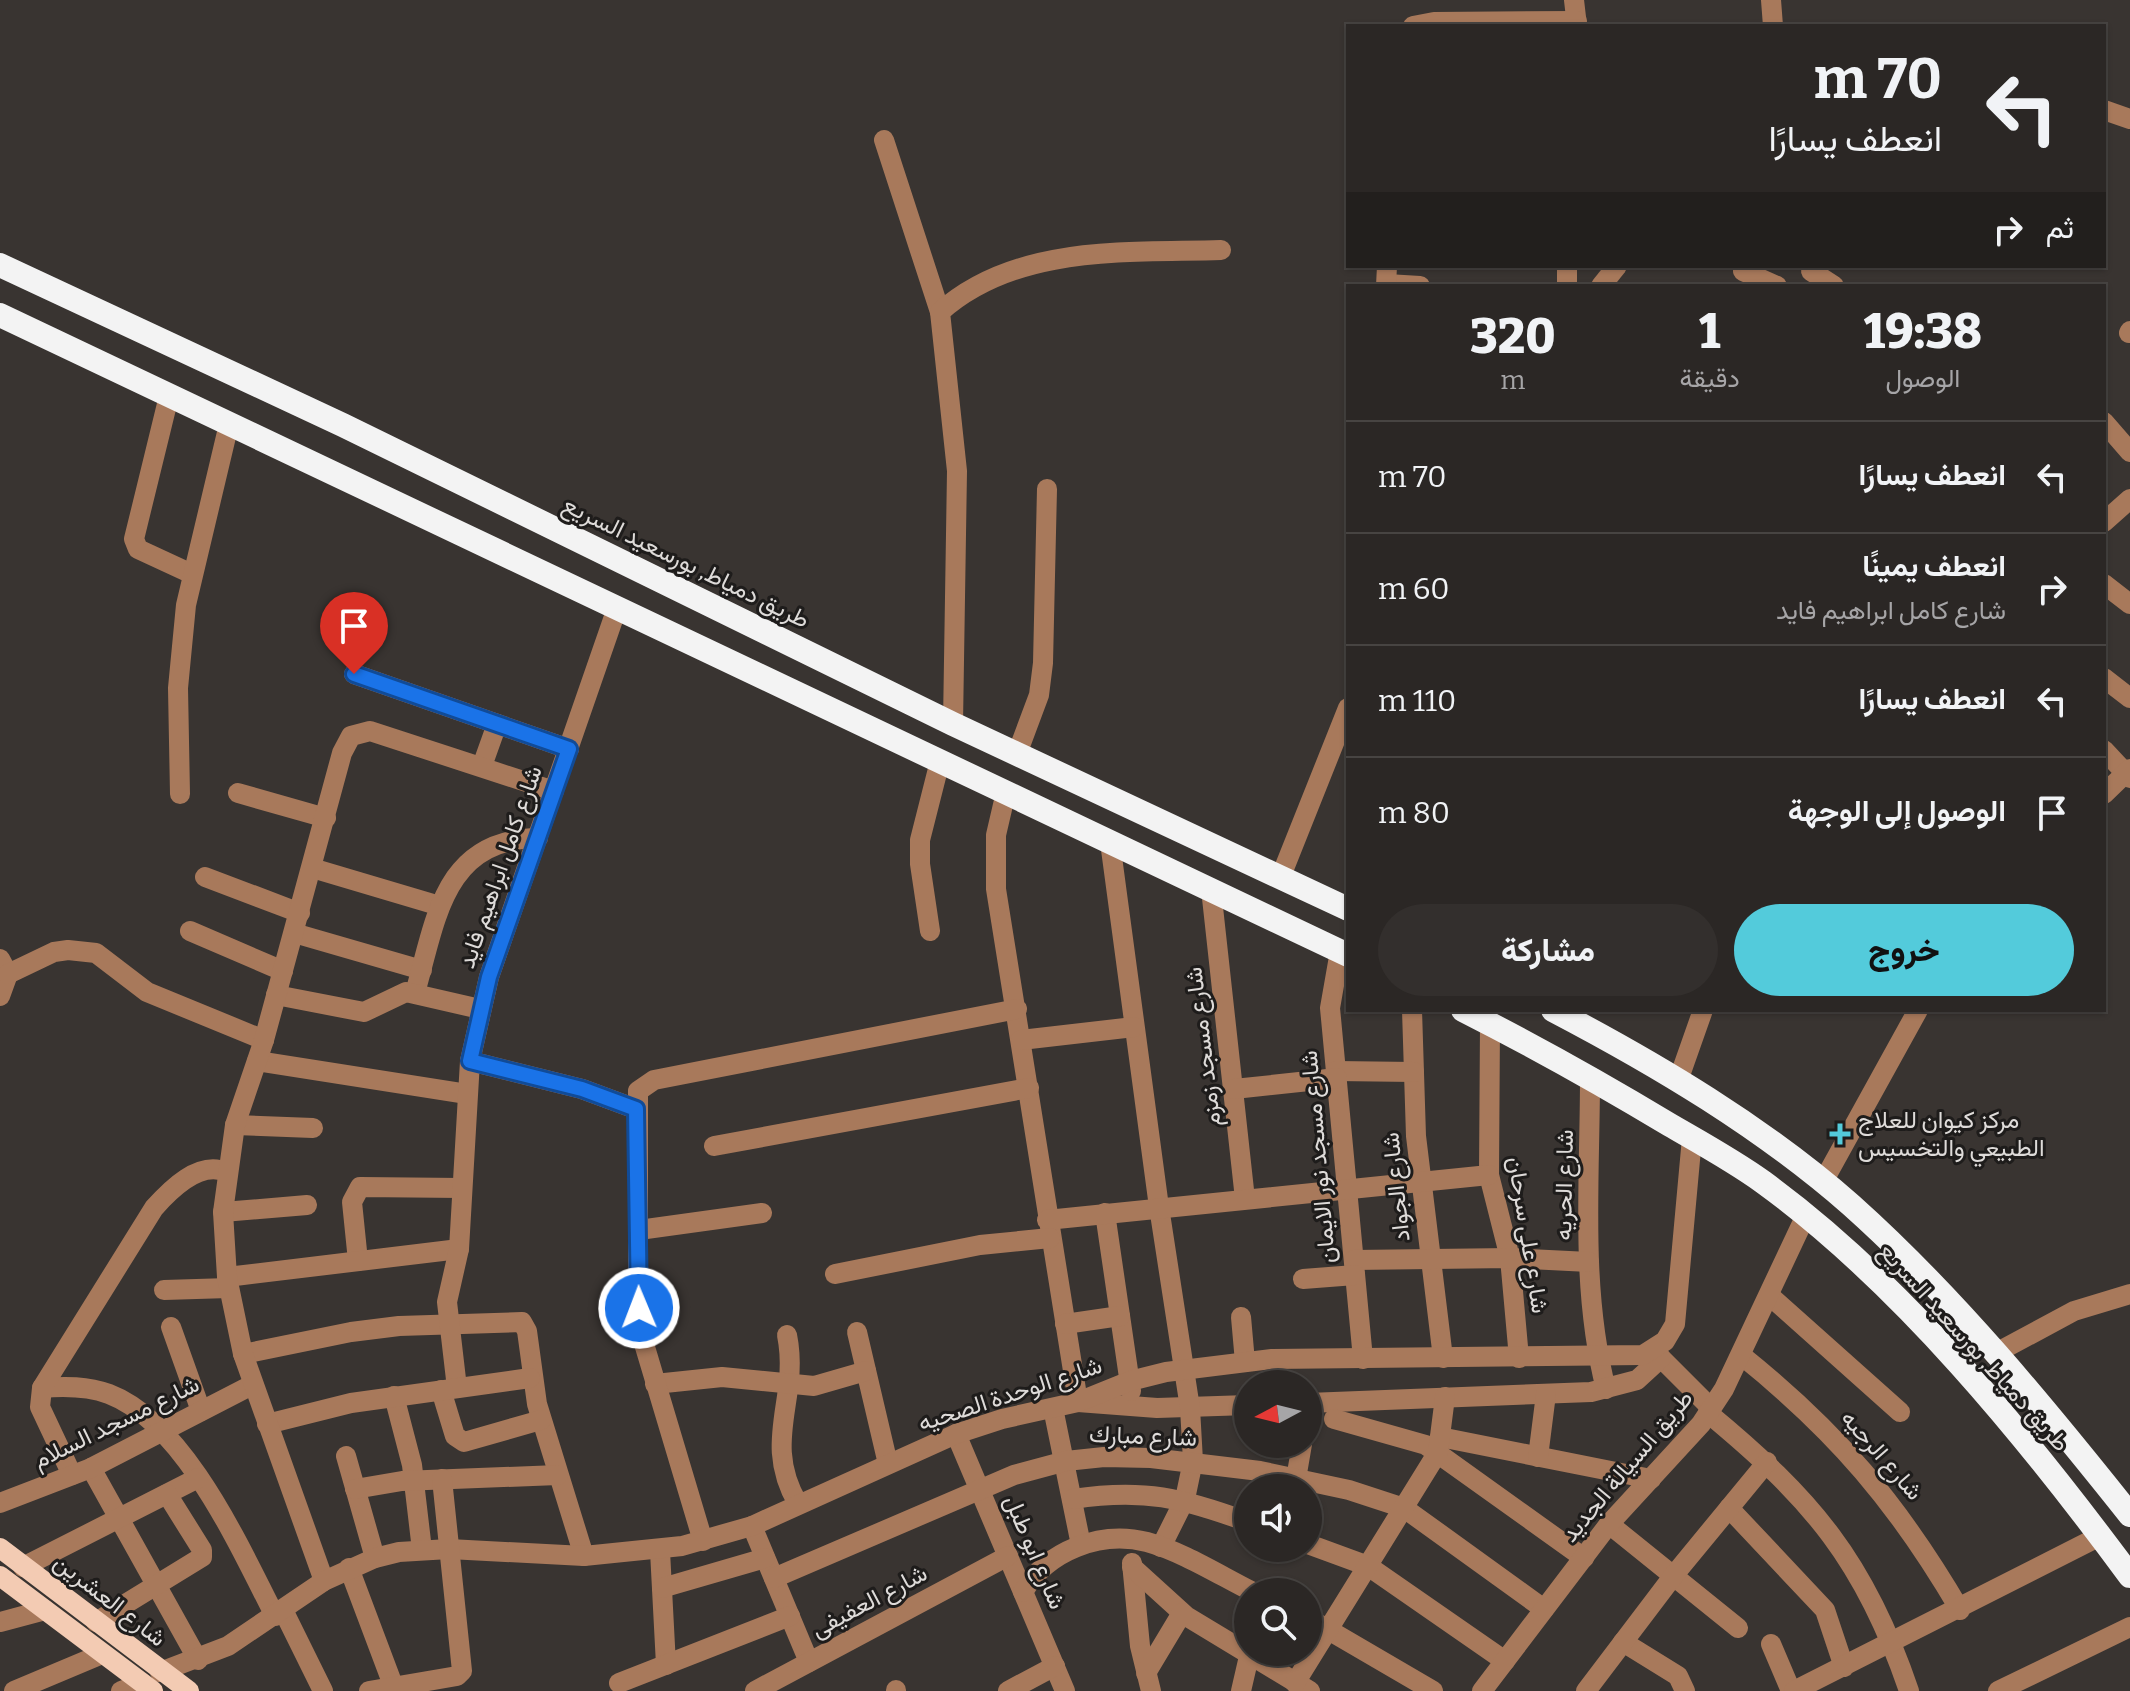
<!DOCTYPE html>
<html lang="ar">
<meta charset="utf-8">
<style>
:root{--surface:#2b2725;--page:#332f2d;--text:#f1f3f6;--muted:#a6a5a7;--line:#474442;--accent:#53cbdb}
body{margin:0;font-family:Bitter,Vazirmatn,serif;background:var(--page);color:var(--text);direction:rtl;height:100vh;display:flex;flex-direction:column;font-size:30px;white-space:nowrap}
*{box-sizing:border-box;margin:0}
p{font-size:26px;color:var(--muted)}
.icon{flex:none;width:44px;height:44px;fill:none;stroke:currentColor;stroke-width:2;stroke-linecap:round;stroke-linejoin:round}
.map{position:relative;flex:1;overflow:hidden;direction:ltr}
.sheet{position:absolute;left:1346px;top:284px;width:760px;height:728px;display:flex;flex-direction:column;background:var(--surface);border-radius:0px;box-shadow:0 2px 6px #0004,0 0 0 2px var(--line);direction:rtl}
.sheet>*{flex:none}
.banner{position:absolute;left:1346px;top:24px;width:760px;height:244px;border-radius:0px;box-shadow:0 2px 6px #0004,0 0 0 2px var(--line);direction:rtl;background:#2b2725;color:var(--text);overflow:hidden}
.needle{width:52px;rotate:263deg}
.controls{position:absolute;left:1234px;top:1370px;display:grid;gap:16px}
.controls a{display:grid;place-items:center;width:88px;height:88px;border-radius:50%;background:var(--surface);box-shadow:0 2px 6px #0004,0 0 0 2px var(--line);font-size:40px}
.pin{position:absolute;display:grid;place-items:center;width:68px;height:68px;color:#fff;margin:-82px -34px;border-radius:50% 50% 50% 0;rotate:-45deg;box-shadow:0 0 8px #0007}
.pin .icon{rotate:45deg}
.me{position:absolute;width:88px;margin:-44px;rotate:359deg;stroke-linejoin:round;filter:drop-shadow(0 0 6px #0008)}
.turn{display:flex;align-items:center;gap:28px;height:168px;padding:0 32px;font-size:36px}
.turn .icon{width:104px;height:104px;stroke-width:2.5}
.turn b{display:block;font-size:56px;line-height:68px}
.then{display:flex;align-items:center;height:76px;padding:0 32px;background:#0003;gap:16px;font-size:30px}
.eta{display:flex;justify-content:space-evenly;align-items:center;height:136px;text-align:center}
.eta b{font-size:48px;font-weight:800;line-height:56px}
.cta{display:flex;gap:16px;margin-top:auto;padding:16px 32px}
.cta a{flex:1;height:92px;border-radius:48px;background:var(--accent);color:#111;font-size:32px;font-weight:800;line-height:92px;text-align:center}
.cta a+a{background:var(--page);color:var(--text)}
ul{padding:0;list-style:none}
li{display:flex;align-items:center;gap:24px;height:112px;padding:0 32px;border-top:2px solid var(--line)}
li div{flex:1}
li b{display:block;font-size:30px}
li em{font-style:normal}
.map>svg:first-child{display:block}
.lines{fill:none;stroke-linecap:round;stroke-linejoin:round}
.minor{stroke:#a8795b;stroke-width:20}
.major{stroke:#f3cbb3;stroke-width:20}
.highway{stroke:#f3f3f3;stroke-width:24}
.route-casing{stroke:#114b97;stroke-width:20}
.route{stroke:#1a73e8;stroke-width:14}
.poi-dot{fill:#53cbdb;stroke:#1e1c1b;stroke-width:3}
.labels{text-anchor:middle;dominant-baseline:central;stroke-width:6;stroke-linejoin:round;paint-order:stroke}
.street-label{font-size:24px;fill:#dedbd9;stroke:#1e1c1b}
.poi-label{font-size:24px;fill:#dedbd9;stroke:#1e1c1b;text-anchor:start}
</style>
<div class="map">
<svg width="2130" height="1691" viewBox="0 0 2130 1691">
<rect width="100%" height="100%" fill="#393431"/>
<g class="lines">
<g class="minor">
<polyline points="1574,0 1577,26"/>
<polyline points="1771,0 1773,26"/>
<polyline points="1413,26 1434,22 1577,21"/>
<polyline points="2104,110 2130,119"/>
<polyline points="884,140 940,312"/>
<polyline points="1743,271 1777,286"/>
<polyline points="1811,271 1834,286"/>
<polyline points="1387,284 1420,286"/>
<polyline points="1386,286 1387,266"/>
<polyline points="1567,286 1567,266"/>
<polyline points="1601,286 1617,266"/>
<polyline points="2129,333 2130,331"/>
<polyline points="169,396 134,539 138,549 192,574"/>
<polyline points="2104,422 2130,452"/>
<polyline points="2104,522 2130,499"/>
<polyline points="2104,584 2130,604"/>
<polyline points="354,674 569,749"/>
<polyline points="2104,678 2130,698"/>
<path d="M 953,724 L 957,471 L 940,312 C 1016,244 1127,253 1221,250"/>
<polyline points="2104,750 2130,778"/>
<polyline points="1017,754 1039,695 1043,663 1047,489"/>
<polyline points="482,766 497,724"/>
<polyline points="1006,792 996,835 996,889 1078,1402 1157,1408 1248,1405"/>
<polyline points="238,793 326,818"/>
<polyline points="180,794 178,688 186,605 229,424"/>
<polyline points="2104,794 2130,769"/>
<polyline points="1110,842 1159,1207 1190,1408 1193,1461 1185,1499 1161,1547"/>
<polyline points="312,868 440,906"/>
<polyline points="1281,876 1348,708"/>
<polyline points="205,877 300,913"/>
<polyline points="1211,889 1245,1199"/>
<polyline points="190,931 283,971"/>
<polyline points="930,931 920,864 920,840 940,761"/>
<polyline points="294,933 422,970"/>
<polyline points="1340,951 1330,1008 1363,1359"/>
<polyline points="0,959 8,974 0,996"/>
<polyline points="8,974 54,952 68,950 96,953 147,992 264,1040"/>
<path d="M 415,993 C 436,920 443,839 538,838"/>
<polyline points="276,995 364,1012 406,992 480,1009"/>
<polyline points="1412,1010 1416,1136 1443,1358"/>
<polyline points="1490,1024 1489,1175 1510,1258 1519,1358"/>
<polyline points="1021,1040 1134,1027"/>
<polyline points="257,1061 467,1094"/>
<polyline points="470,1061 582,1089 636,1109"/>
<polyline points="1336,1071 1414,1072"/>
<path d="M 1590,1078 C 1590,1180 1580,1288 1606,1389"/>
<polyline points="1678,1081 1703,1010"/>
<polyline points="1234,1089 1337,1078"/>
<polyline points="235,1125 313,1128"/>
<polyline points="714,1146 1029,1088"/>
<polyline points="1823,1182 1918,1010"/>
<polyline points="223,1212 307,1205"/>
<polyline points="1105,1213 1131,1391"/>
<polyline points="1047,1220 1489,1175"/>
<polyline points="639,1230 762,1213"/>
<polyline points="1354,1260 1510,1258 1589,1262"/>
<polyline points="358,1261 352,1202 360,1187 462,1188"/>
<polyline points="835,1274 980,1245 1050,1238"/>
<polyline points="227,1277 459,1249"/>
<polyline points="1303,1279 1355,1275"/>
<polyline points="164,1290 229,1288"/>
<polyline points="1770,1296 1900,1412"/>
<polyline points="1241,1317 1245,1362"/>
<polyline points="1065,1324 1120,1316"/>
<polyline points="171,1327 201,1411"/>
<polyline points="857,1332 888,1464"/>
<path d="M 787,1335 C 800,1400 761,1440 798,1504"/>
<polyline points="1654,1351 1711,1408"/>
<polyline points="243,1354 351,1332 399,1326 522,1322 527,1331 537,1404 584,1556"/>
<polyline points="1994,1354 2074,1311 2130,1294"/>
<path d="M 1741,1355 C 1837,1432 1898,1504 1960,1610"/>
<polyline points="655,1384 722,1377 814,1386 866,1371"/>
<path d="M 42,1388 C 65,1386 87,1386 109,1394 C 185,1423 240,1548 275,1616"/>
<polyline points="457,1388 447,1302 459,1249 470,1061 489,977 617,608"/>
<polyline points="441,1390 455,1436 464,1442 541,1420"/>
<polyline points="394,1396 412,1465 422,1550"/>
<polyline points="1308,1403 1591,1392 1637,1380 1661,1358"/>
<polyline points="1053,1408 1081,1545"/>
<path d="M 1708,1413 C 1812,1499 1865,1561 1909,1691"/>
<polyline points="1334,1419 1426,1445 1584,1558"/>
<polyline points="267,1424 351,1403 530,1378"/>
<polyline points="956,1434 1065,1691"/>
<polyline points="1440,1437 1651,1479"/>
<polyline points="346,1456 375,1558"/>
<polyline points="1538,1457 1546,1394"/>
<polyline points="91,1468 198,1660"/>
<path d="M 72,1475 L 40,1407 L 42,1388 L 154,1208 C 170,1190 199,1160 226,1172"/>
<polyline points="1296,1479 1302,1444"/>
<polyline points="355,1489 402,1481 558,1475"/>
<path d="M 1073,1499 C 1144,1488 1182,1498 1248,1522"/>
<polyline points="0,1503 91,1468 252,1385"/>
<polyline points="1729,1508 1825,1610 1844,1667"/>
<polyline points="1609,1524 1738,1628"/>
<polyline points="752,1526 809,1662"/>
<polyline points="703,1541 642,1337 638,1280 638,1091 654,1080 1017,1009"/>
<polyline points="1308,1544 1368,1566 1505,1661"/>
<polyline points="660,1551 666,1665"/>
<polyline points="1132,1563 1140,1646 1151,1691"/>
<polyline points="23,1567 198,1478"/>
<polyline points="1132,1567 1186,1616 1310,1691"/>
<polyline points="349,1568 393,1685"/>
<polyline points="774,1578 1014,1475 1066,1461 1104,1457 1151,1458 1260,1471 1349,1490 1404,1508 1544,1609"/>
<polyline points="324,1581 243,1354 227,1277 223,1212 235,1125 264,1040 342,753 351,736 370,731 554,791"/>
<polyline points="662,1588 765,1558"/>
<path d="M 1023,1592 C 1047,1551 1100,1530 1147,1542 C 1183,1552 1219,1575 1253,1592"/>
<polyline points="283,1610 323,1691"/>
<polyline points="1308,1618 1433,1691"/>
<polyline points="0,1622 45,1610"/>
<polyline points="96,1622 202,1557 202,1550 167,1494"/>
<polyline points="1623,1642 1678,1676 1685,1691"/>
<polyline points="1771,1644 1791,1691"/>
<polyline points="160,1672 228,1646 324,1581 375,1558 399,1552 449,1549 584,1556 682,1546 752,1526 956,1434 1002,1419 1078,1402 1130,1381 1166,1372 1272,1359 1643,1355 1665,1341 1675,1324 1692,1138"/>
<polyline points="1146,1673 1182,1613"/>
<polyline points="619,1683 790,1616"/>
<polyline points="1295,1683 1438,1452 1445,1397"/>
<polyline points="896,1690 896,1691"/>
<polyline points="14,1691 102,1654"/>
<polyline points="121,1691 142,1683"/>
<polyline points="369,1691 457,1676 462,1671 442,1479"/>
<polyline points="755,1691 1008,1556"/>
<polyline points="1008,1691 1055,1666"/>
<polyline points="1241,1691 1250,1652"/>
<polyline points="1482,1691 1609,1524 1701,1424 1724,1389 1806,1215"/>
<polyline points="1586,1691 1674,1575 1767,1462"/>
<polyline points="1794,1691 2100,1536"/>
<polyline points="1998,1691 2130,1627"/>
</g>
<g class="major">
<polyline points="0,1548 189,1691"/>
<polyline points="0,1576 153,1691"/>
</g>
<g class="highway">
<polyline points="0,265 343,425 953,724 1348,909"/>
<polyline points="0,315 1348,955"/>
<path d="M 1463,1010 C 1534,1046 1602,1084 1670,1125 C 1701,1143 1734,1161 1763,1182 C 1902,1283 2028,1438 2130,1576"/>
<path d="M 1553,1010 C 1658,1065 1762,1127 1851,1205 C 1954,1297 2044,1407 2130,1515"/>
</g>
</g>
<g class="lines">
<defs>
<polyline id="route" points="354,674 569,749 489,977 470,1061 582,1089 636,1109 639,1308"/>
</defs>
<use href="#route" class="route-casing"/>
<use href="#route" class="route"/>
</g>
<path class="poi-dot" d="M1836 1122h8v8h8v8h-8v8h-8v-8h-8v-8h8z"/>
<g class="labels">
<g class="street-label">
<text transform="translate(686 562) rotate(26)">طريق دمياط, بورسعيد السريع</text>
<text transform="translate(500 867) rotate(-71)">شارع كامل ابراهيم فايد</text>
<text transform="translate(1203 1047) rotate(-97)">شارع مسجد زمزم</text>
<text transform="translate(1318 1157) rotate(-95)">شارع مسجد نور الايمان</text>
<text transform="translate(1564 1185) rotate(-89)">شارع الحريه</text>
<text transform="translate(1396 1187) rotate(-96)">شارع الجواد</text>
<text transform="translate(1528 1235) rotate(81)">شارع على سرحان</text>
<text transform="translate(1974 1347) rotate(48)">طريق دمياط, بورسعيد السريع</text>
<text transform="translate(1010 1394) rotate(-18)">شارع الوحدة الصحيه</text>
<text transform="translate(116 1422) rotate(-26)">شارع مسجد السلام</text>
<text transform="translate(1143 1436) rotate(2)">شارع مبارك</text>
<text transform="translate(1882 1455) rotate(49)">شارع الرجيه</text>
<text transform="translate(1627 1466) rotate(-50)">طريق السيالة الجديد</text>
<text transform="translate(1035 1552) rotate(67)">شارع ابو طبل</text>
<text transform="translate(110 1600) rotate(38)">شارع العشرين</text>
<text transform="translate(869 1601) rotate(-28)">شارع العفيفى</text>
</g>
<g class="poi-label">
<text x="1858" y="1120">مركز كيوان للعلاج<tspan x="1858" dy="28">الطبيعي والتخسيس</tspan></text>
</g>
</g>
</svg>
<div class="controls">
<a><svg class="needle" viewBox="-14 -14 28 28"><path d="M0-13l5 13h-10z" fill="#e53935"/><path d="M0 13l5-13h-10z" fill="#a6a5a7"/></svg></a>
<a><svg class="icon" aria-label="sound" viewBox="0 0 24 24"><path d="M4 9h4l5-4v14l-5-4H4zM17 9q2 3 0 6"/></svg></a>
<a><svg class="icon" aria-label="search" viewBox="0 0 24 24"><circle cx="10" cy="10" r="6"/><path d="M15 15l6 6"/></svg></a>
</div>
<div class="pin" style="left:354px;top:674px;background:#d93025"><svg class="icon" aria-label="arrive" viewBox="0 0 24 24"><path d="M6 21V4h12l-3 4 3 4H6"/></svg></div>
<svg class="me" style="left:639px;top:1308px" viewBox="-20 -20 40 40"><circle r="17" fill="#1a73e8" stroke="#fff" stroke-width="3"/><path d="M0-11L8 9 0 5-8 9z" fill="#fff"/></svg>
<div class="banner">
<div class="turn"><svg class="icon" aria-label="left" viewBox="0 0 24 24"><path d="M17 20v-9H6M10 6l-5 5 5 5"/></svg><div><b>70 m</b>انعطف يسارًا</div></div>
<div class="then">ثم<svg class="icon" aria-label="right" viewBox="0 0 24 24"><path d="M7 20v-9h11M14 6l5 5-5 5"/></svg></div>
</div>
<section class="sheet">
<div class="eta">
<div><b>19:38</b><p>الوصول</p></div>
<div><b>1</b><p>دقيقة</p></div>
<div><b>320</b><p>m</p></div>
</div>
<ul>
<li><svg class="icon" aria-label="left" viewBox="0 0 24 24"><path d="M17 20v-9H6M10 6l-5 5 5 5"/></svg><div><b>انعطف يسارًا</b></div><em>70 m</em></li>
<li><svg class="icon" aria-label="right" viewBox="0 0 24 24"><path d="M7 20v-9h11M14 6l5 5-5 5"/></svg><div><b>انعطف يمينًا</b><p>شارع كامل ابراهيم فايد</p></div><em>60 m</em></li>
<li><svg class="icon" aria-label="left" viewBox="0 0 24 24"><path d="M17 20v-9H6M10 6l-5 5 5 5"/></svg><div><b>انعطف يسارًا</b></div><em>110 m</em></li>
<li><svg class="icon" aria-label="arrive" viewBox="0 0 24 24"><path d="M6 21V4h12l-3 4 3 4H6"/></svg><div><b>الوصول إلى الوجهة</b></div><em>80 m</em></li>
</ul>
<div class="cta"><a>خروج</a><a>مشاركة</a></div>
</section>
</div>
